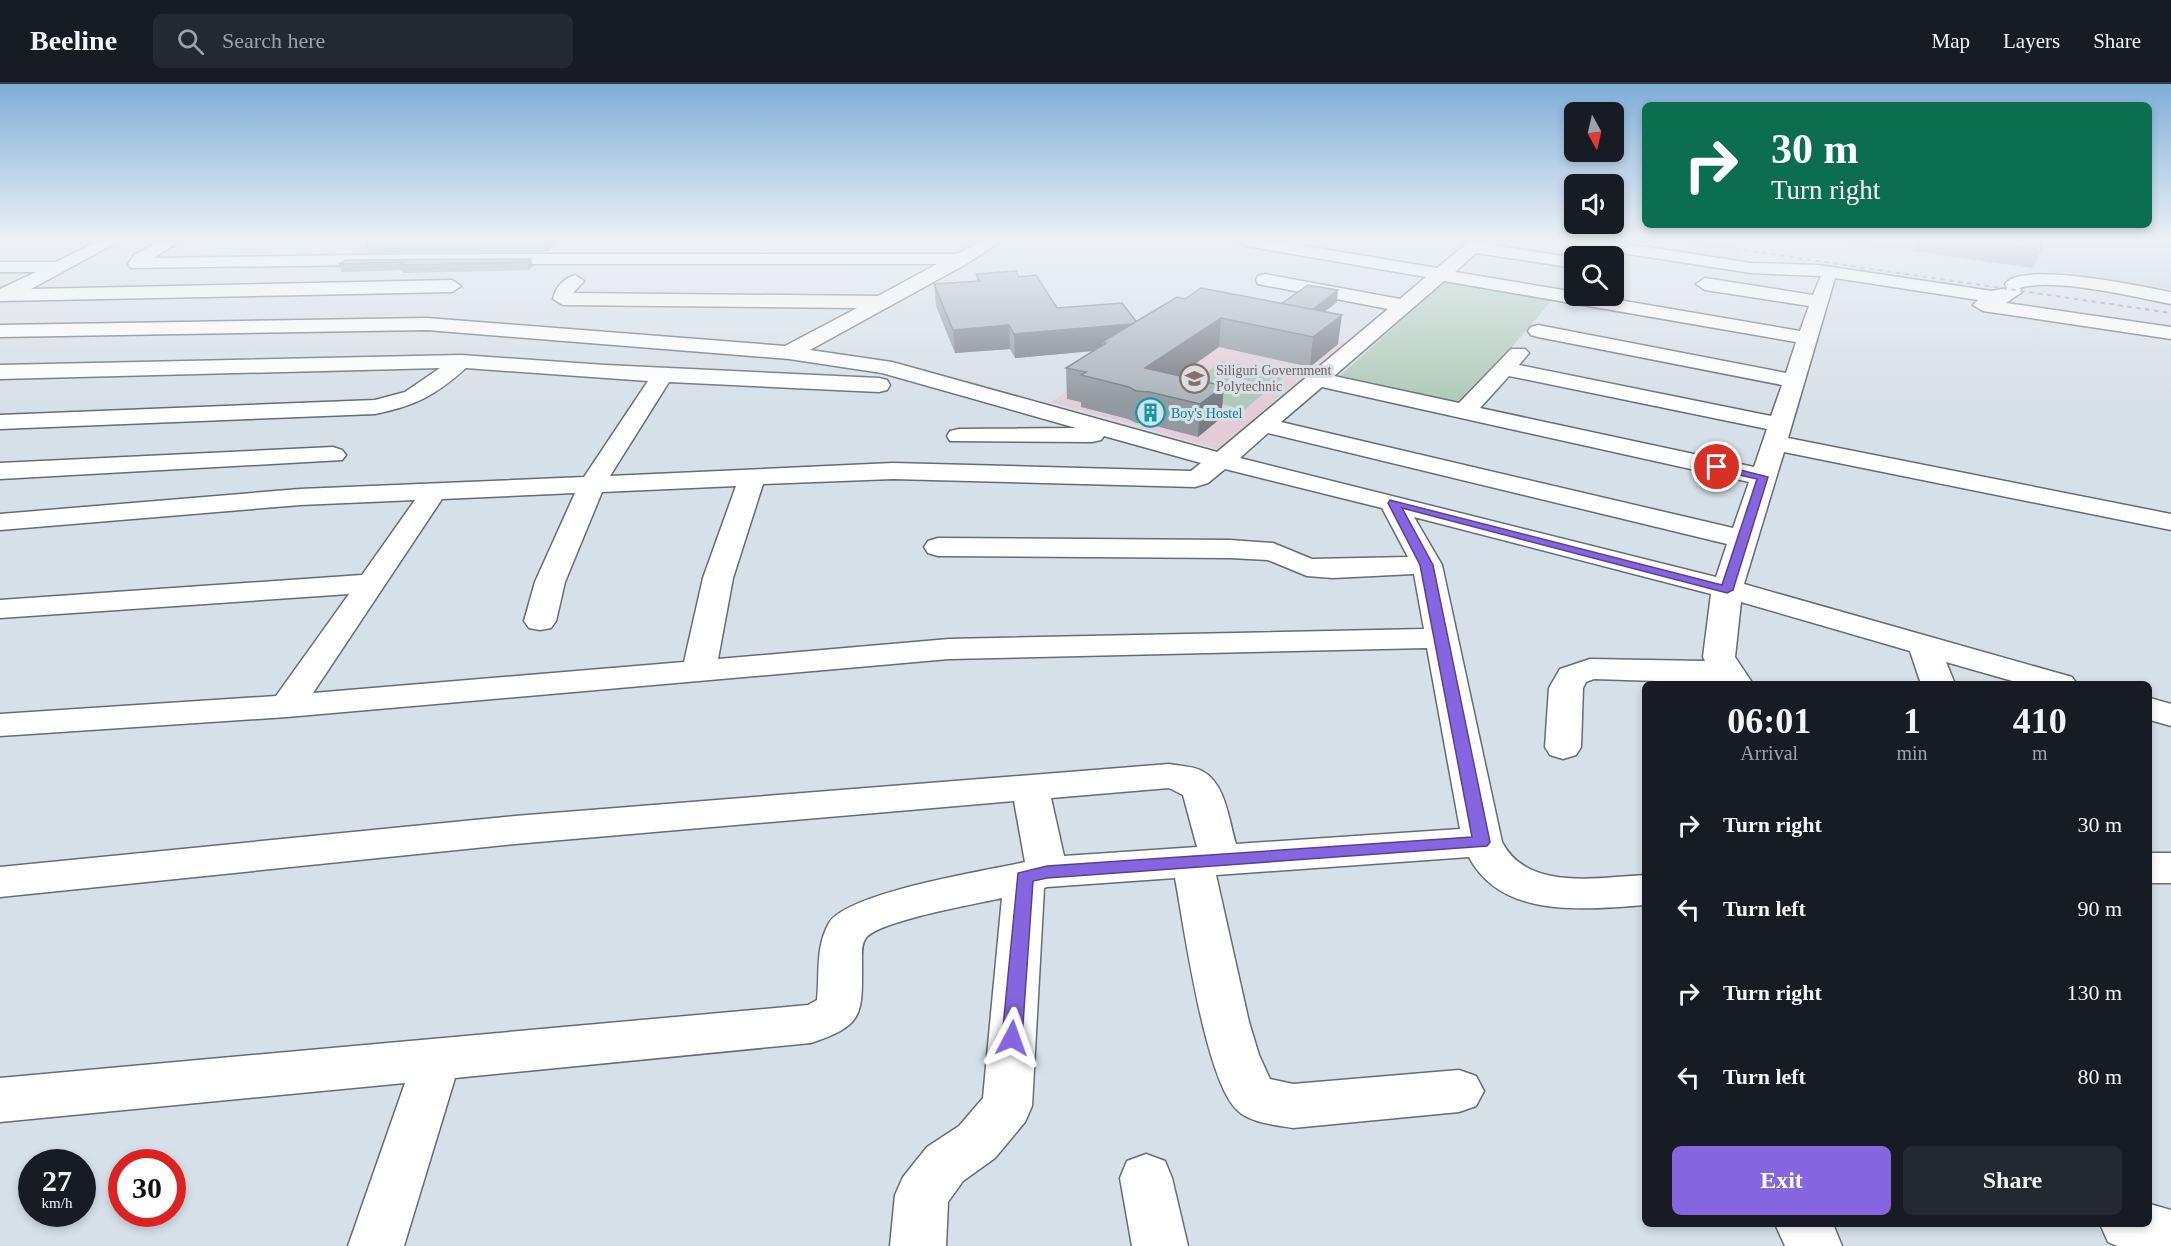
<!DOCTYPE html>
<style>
:root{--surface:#171b24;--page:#242831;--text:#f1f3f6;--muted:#9ea1a6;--line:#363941;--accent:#8665e0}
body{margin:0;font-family:Georgia,serif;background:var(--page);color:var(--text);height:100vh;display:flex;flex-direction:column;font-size:22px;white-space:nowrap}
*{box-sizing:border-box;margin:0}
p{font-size:20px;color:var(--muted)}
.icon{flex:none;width:33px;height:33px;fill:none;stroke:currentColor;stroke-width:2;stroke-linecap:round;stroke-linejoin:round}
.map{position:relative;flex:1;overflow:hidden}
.panel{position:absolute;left:1642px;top:597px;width:510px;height:546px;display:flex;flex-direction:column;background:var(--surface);border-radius:9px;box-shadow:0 3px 9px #0003}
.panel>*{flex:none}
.hud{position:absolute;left:1642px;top:18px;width:510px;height:126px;border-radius:9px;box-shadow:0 3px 9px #0003;background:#0b6e4f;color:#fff;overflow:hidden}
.needle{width:39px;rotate:172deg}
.controls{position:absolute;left:1564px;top:18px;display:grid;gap:12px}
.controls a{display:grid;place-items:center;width:60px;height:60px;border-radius:9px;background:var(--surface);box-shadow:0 3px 9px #0003;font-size:30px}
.speed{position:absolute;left:18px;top:1065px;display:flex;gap:12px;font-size:30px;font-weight:700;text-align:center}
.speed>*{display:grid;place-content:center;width:78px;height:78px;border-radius:50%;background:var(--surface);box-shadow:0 3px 9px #0003;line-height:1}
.speed small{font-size:15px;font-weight:400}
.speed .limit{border:9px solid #d22;background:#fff;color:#111}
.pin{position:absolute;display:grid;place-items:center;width:51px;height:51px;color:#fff;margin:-26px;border:3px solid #fff;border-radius:50%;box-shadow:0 2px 6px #0007}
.me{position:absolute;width:66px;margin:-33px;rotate:4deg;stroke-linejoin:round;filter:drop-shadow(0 0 4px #0008)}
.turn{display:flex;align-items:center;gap:21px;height:126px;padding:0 30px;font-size:27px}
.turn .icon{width:78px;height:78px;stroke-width:2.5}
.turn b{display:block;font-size:42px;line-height:51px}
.eta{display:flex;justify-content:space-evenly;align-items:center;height:102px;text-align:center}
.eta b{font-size:36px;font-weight:600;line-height:42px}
.cta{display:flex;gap:12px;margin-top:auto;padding:12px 30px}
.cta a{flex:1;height:69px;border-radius:9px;background:var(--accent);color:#fff;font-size:24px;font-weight:600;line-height:69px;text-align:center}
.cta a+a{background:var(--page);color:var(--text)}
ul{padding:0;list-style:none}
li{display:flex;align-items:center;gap:18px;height:84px;padding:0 30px}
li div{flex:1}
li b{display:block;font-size:22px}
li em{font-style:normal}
header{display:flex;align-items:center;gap:36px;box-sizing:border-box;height:84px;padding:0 30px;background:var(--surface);border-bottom:2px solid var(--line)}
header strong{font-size:28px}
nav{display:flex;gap:33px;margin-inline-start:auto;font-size:21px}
.search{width:420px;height:54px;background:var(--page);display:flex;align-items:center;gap:15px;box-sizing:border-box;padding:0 21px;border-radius:9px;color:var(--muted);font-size:22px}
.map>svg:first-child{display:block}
.built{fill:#c3d4e0}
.education{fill:#e5cdd8}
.green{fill:#aecab8}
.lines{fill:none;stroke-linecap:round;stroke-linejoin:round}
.minor-casing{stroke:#646d74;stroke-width:3}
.minor{fill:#fff;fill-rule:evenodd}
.rail{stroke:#8d959a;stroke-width:2;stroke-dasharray:4.5 4.5;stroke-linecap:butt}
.wall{fill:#919aa1}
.shaded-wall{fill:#767d83}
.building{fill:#a9b3bb;stroke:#767d83;stroke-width:1.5}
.route{fill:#8665e0;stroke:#574292;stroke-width:1.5}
.labels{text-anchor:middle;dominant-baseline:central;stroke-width:6;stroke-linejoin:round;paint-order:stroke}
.far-education-label{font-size:14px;fill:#785e54;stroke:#d6e0e8;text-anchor:start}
.far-culture-label{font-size:14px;fill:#0d838f;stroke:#d6e0e8;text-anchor:start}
</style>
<header>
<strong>Beeline</strong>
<div class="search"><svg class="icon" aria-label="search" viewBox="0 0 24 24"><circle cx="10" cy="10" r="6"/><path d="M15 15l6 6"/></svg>Search here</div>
<nav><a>Map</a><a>Layers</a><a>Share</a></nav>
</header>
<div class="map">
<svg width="2171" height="1162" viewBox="0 0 2171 1162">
<rect width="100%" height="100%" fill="#d6e0e8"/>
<polygon class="built" points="1833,157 2171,157 2171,205"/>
<polygon class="education" points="1191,226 1350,259 1299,296 1218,365 1051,318"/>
<g class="green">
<polygon points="1447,196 1554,214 1461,322 1336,295"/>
<polygon points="1222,277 1282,288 1285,292 1244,326 1179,309"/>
</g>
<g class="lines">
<defs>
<g id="minor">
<polygon points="98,157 119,157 31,205 452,196 461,202 452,208 0,217 0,205 36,188 0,188 0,178 56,178"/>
<path d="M 160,157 L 178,158 L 154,174 L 435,170 L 957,170 L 981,157 L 1001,157 L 968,179 L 810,266 L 892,278 L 1217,368 L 1388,225 L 1258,200 L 1256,196 L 1258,192 L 1265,190 L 1400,215 L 1426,193 L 1246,162 L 1238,157 L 1275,157 L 1437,184 L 1470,157 L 1488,157 L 1486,160 L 1575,174 L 1575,184 L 1476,169 L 1455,188 L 1575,208 L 1575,212 L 1595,212 L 1800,247 L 1809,222 L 1705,206 L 1696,200 L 1705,194 L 1813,211 L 1821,192 L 1751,189 L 1577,162 L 1569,157 L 1609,157 L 1751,179 L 1818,181 L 1992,207 L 2007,204 L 2005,200 C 2021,176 2143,203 2171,208 L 2171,220 C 2135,213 2052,193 2020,204 L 2022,208 L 2006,219 L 2171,243 L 2171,255 L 1983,227 L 1973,221 L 1978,216 L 1835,194 L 1788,354 L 2171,430 L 2171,446 L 1784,368 L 1744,500 L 2072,593 L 2077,600 L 2023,600 L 1946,578 L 1955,600 L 1921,600 L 1910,567 L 1741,518 L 1735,573 L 1753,600 L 1594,595 L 1586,598 L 1583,604 L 1581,663 L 1576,671 L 1563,675 L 1550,671 L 1545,663 L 1549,604 L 1560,585 L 1590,575 L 1705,577 L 1703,573 L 1711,510 L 1414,433 L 1442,481 L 1502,758 C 1528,808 1599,793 1646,791 L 1646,821 C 1586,825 1502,836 1469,773 L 1216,791 L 1249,938 L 1259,971 L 1270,995 L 1293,1000 L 1459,986 L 1476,992 L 1484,1007 L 1476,1022 L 1459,1028 L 1293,1044 C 1276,1041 1250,1039 1237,1026 C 1205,996 1184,842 1175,794 L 1047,803 L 1044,804 L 1032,1022 L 1025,1038 L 995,1074 L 963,1097 L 948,1118 L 946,1162 L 890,1162 L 895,1111 L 903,1093 L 927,1063 L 959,1042 L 983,1014 L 1002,814 C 976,820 878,837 866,854 C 861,860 862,870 862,877 C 862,930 865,941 811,959 L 455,994 L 404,1162 L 348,1162 L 405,999 L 0,1038 L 0,994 L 808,921 L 817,916 C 820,889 815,864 829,839 C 848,808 986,787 1025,778 L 1014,717 L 515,760 L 0,813 L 0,783 L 515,732 L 1169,680 C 1179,682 1193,682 1202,687 C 1226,699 1229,738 1236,760 L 1460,745 L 1427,564 L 949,575 L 287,633 L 0,652 L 0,630 L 276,612 L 349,510 L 0,534 L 0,516 L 362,491 L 415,416 L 300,421 L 0,446 L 0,430 L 300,405 L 584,393 L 648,297 L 466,284 C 436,311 415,322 375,330 L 0,345 L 0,331 L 375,316 L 405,308 L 440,284 L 0,295 L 0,281 L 461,271 L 605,281 L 879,294 L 887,296 L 890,301 L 887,306 L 879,308 L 669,298 L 610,392 L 893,379 L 1191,387 L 1201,379 L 1104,352 L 1101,356 L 1092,358 L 950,357 L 947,352 L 950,347 L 959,345 L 1076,344 L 882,289 L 789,275 L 427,246 L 0,253 L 0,241 L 427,234 L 785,262 L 857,224 L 563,221 L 553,215 C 555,204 564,194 575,191 L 584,197 L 573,209 L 878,212 L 937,180 L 435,180 L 131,184 L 128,180 L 134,171 ZM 1444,197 L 1796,258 L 1786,289 L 1538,241 L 1531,243 L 1528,247 L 1531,251 L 1538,253 L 1782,301 L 1771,332 L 1519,281 L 1529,269 L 1525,265 L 1511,265 L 1459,319 L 1334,292 ZM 1509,292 L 1767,345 L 1754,383 L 1480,324 ZM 1322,303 L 1749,398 L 1733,444 L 1281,338 ZM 1268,349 L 1727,460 L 1716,493 L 1240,374 ZM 1225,385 L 1382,424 L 1408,473 L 1312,475 L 1273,459 L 1230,456 L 938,454 L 928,457 L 924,463 L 928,469 L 938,472 L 1230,474 L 1268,476 L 1307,492 L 1333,494 L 1414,490 L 1424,545 L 949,555 L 718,575 L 733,494 L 763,400 L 893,395 L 1195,403 L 1208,399 ZM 736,402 L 703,494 L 684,578 L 313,609 L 442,415 L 575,409 L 535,498 L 524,537 L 529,544 L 540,546 L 551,544 L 556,537 L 565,498 L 602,408 ZM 1169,704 L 1183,711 L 1197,763 L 1064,772 L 1051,714 Z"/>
<polygon points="333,363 342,366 346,371 342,376 0,395 0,379"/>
<polygon points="2150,614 2171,620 2171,642 2150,636"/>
<rect x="2150" y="769" width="21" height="30"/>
<polygon points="1146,1070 1165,1077 1172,1094 1188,1162 1132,1162 1120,1094 1127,1077"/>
<polygon points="2150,1120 2171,1126 2171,1162 2117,1162 2108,1158 2100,1140 2150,1140"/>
<polygon points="1775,1140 1833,1140 1842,1162 1785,1162"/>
</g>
</defs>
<use href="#minor" class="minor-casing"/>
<use href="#minor" class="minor"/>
<polyline class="rail" points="1682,157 2171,229"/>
</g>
<g class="wall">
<polygon points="1916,157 2041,157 2041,166 2033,184 1914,167"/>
<polygon points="558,158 547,168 369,169 365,159"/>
<polygon points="531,175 533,182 529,186 403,189 402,186 342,188 339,180"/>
<polygon points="976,190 1019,193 1057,224 1136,237 1185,215 1281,220 1337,218 1324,228 1338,260 1310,283 1219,263 1178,292 1224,302 1221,334 1198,353 1148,340 1136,339 1128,335 1081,323 1081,318 1067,315 1066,284 1094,267 1015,274 1010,265 955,269 936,222 934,200 977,197"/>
</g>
<g class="shaded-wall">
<polygon points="546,157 557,157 558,158 547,168 545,158"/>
<polygon points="531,175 533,182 529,186 527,178"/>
<polygon points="1338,206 1337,218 1311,238 1312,226"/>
<polygon points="1342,231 1338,260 1310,283 1313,253"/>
<polygon points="1221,234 1219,263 1153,309 1145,284"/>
<polygon points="1138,239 1106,259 1102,258 1102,266 1015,274 1014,250"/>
<polygon points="1009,241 1010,265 955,269 953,246"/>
<polygon points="1224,302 1221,334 1198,353 1200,320"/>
</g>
<g class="building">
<polygon points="368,157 546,157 545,158 365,159"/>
<polygon points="1973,157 2041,157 2041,166"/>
<polygon points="531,175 527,178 400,181 403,178 339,180 346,176"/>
<polygon points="1016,187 1019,193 1036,191 1057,224 1122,219 1136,237 1132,240 1014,250 1009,241 953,246 934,200 980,197 976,190"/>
<polygon points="1308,201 1338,206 1312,226 1281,220"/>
<polygon points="1201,204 1342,231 1313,253 1221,234 1145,284 1224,302 1200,320 1150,308 1136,307 1129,303 1081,291 1086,288 1066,284 1106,259 1102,258 1177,213 1185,215"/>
</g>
<linearGradient id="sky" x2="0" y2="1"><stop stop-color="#7faed8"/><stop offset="0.49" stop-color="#edf1f5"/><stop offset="1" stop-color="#edf1f5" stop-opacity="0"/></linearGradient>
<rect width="2171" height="320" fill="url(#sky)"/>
<polygon class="route" points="1717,380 1768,393 1733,506 1727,509 1402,424 1433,481 1490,758 1487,762 1047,794 1033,797 1022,954 1019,959 1012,962 1005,959 1002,954 1018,789 1047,782 1472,753 1420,481 1388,419 1390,416 1722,501 1757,395 1713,385 1713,381"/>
<defs>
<symbol id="university-ring" viewBox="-11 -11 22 22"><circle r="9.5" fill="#d6e0e8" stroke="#8d6e63" stroke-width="1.5"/><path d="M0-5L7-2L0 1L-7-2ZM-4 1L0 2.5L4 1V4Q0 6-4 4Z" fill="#8d6e63"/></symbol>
<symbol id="building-ring" viewBox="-11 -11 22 22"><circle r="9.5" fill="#d6e0e8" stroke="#0f9aa8" stroke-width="1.5"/><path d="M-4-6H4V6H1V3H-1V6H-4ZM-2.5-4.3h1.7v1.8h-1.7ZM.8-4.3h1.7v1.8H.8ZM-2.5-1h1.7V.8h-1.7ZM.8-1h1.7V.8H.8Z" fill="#0f9aa8"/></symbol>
</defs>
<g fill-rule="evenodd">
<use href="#university-ring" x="1178" y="278" width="33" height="33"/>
<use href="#building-ring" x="1134" y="312" width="33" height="33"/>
</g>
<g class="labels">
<g class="far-education-label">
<text x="1216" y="286">Siliguri Government<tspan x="1216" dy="16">Polytechnic</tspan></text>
</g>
<g class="far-culture-label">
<text x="1171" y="329">Boy's Hostel</text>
</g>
</g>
</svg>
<div class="controls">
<a><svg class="needle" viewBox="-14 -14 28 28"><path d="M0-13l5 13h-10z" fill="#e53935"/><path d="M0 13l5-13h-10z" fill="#9ea1a6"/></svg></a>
<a><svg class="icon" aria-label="sound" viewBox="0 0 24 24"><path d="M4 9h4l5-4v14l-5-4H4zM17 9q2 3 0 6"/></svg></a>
<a><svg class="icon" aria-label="search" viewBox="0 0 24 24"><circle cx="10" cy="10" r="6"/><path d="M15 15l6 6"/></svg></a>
</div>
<div class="speed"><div>27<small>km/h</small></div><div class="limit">30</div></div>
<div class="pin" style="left:1717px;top:383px;background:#d93025"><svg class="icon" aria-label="arrive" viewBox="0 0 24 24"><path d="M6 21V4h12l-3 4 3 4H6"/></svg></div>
<svg class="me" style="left:1012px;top:954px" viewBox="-20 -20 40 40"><path d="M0-17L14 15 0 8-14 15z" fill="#8665e0" stroke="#fff" stroke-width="4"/></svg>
<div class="hud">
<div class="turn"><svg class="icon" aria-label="right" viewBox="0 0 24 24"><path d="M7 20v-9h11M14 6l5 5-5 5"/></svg><div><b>30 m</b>Turn right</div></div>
</div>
<section class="panel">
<div class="eta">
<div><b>06:01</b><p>Arrival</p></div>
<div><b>1</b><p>min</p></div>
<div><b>410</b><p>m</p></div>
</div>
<ul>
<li><svg class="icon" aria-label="right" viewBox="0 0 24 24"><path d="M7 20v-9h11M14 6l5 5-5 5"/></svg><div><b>Turn right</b></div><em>30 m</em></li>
<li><svg class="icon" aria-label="left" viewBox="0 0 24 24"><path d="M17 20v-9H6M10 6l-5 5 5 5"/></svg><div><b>Turn left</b></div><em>90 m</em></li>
<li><svg class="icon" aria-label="right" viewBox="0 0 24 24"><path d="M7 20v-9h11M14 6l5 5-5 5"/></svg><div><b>Turn right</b></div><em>130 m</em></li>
<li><svg class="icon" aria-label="left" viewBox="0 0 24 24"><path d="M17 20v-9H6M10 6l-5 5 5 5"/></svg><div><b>Turn left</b></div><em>80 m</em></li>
</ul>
<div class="cta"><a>Exit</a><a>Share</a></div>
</section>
</div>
